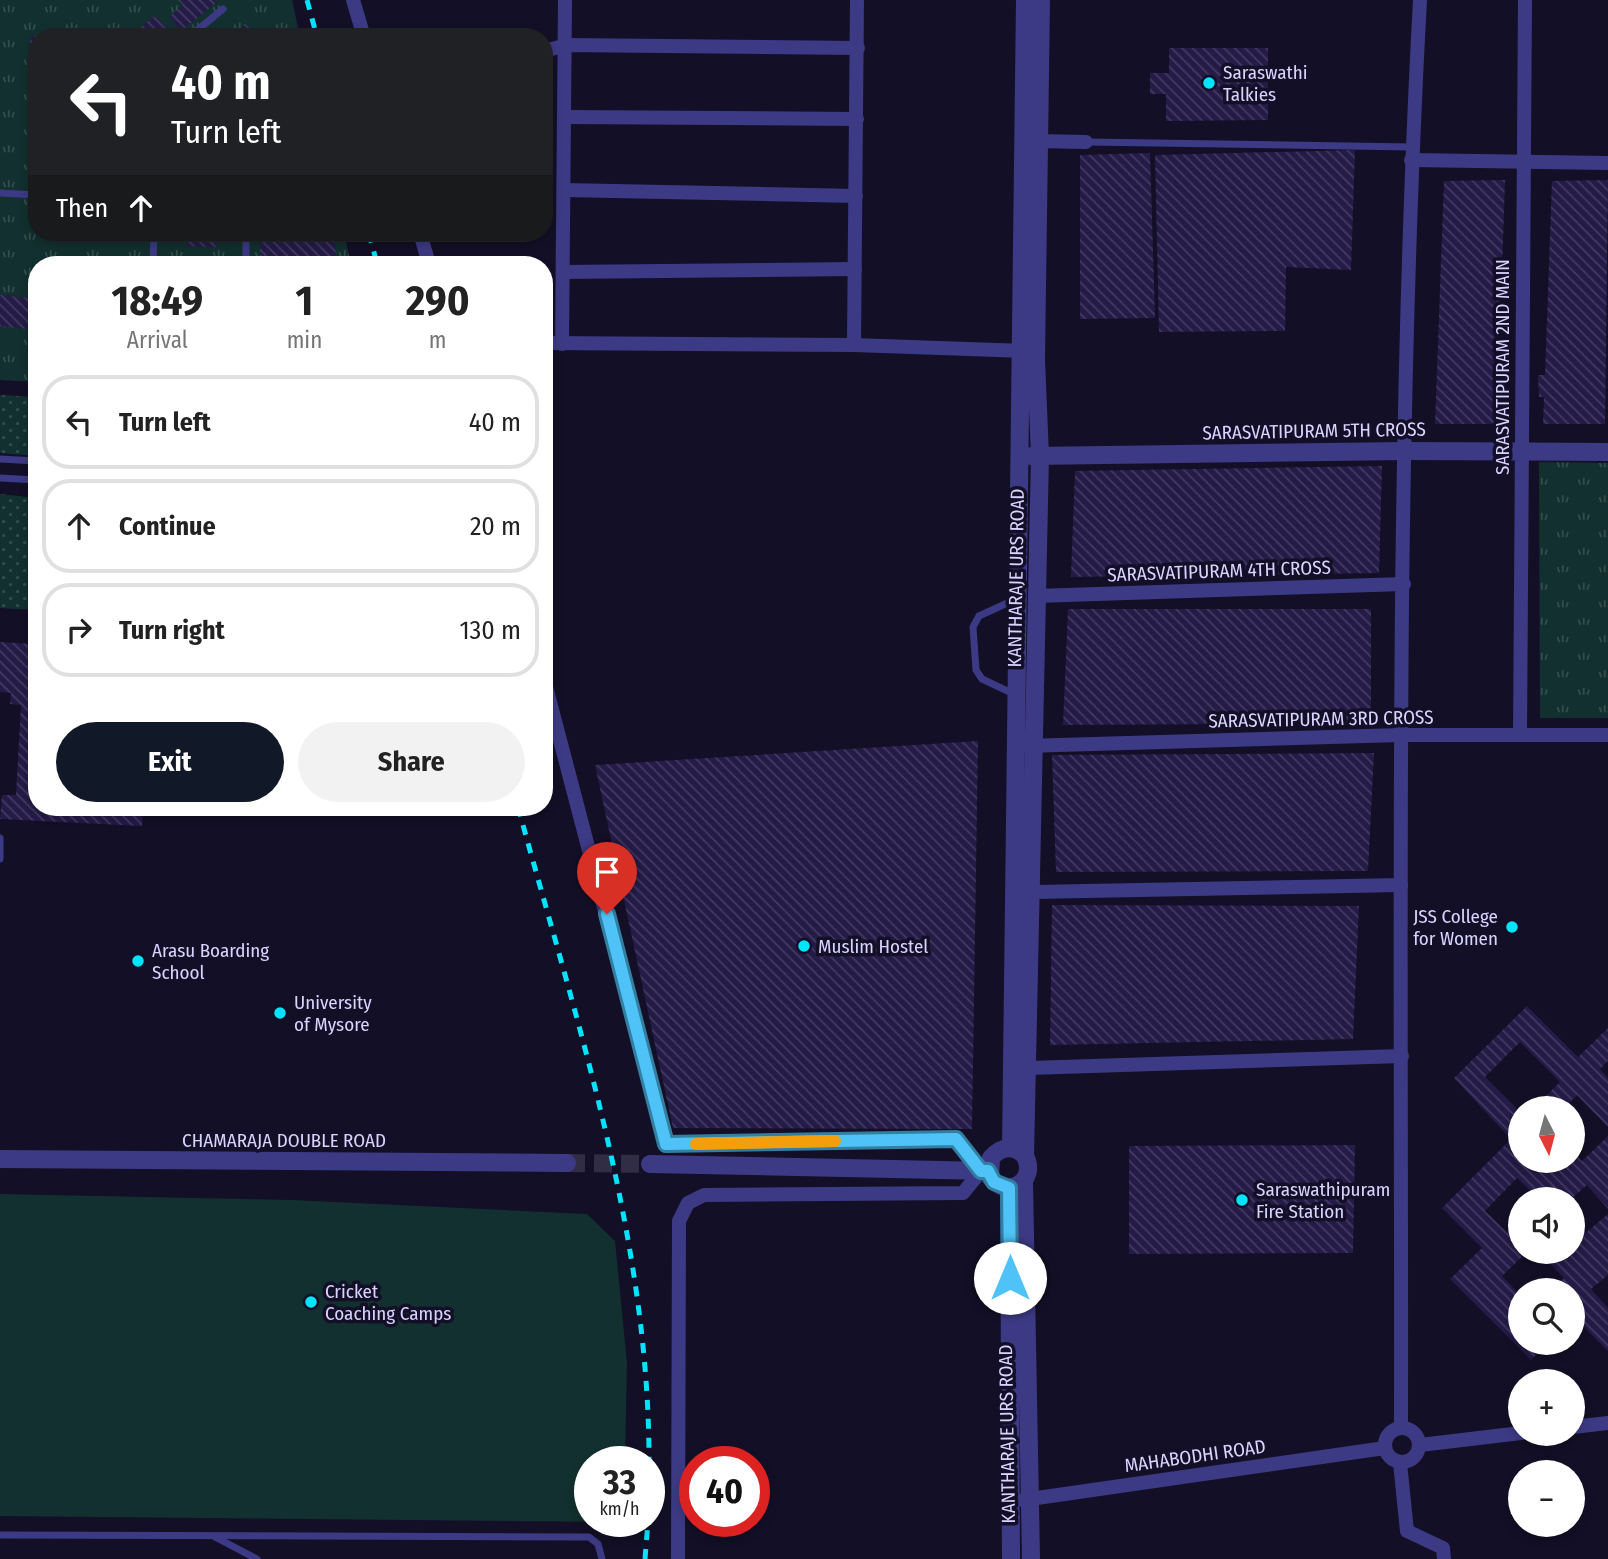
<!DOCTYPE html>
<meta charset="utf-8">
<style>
:root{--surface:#fff;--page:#f2f2f2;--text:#222;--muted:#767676;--line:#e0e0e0;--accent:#111827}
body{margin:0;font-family:"Fira Sans Condensed",sans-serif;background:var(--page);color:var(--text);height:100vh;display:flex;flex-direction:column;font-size:26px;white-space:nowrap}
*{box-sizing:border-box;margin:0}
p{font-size:23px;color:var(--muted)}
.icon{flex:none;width:38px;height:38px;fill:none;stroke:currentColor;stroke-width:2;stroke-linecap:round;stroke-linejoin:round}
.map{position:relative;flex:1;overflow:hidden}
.panel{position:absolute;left:28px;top:256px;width:525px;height:560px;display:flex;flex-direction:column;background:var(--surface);border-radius:28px;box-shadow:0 4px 10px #0003}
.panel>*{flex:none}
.top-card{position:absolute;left:28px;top:28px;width:525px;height:214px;border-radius:28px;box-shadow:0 4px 10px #0003;background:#202124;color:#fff;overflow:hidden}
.needle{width:46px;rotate:174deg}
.tools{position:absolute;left:1508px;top:1096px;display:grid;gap:14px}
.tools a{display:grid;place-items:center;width:77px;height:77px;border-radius:50%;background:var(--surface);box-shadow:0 4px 10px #0003;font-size:35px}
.speed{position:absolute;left:574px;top:1446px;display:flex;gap:14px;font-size:35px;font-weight:700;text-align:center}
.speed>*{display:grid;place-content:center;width:91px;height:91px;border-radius:50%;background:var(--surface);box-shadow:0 4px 10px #0003;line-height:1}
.speed small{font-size:18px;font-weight:400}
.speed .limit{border:10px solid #d22;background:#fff;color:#111}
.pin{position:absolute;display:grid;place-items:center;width:60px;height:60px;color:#fff;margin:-72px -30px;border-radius:50% 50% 50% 0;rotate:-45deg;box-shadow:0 0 7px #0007}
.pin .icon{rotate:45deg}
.me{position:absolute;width:77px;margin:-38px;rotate:0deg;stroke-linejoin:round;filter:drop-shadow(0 0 5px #0008)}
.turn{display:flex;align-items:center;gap:24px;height:147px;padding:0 28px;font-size:32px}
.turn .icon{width:91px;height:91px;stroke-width:2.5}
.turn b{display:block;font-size:49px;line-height:60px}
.then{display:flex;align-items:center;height:66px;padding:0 28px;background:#0003;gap:14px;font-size:26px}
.eta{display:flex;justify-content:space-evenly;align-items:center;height:119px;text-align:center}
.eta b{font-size:42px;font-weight:700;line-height:49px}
.cta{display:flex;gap:14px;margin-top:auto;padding:14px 28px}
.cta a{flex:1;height:80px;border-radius:42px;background:var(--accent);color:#fff;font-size:28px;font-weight:700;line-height:80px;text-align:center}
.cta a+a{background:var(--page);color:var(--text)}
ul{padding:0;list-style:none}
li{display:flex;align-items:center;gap:21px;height:94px;margin:0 14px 10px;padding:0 14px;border:4px solid var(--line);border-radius:28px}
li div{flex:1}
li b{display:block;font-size:26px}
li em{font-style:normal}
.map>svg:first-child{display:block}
.grass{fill:#12302f}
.park{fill:url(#park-tufts)}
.garden{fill:url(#garden-dots)}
.building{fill:url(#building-back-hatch)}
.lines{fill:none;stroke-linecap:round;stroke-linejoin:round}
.tertiary-tunnel{stroke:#312d47;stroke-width:18;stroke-dasharray:18 9;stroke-linecap:butt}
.service{stroke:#3d3a85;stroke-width:7}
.minor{stroke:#3d3a85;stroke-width:14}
.tertiary{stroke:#3d3a85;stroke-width:18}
.rail{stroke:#00e5ff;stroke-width:5;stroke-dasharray:10 9;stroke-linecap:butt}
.route-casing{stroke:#337fa1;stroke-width:18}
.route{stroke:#4fc3f7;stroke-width:12}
.slow{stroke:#f59e0b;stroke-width:12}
.poi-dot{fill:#00e5ff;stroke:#130f26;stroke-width:2.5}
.labels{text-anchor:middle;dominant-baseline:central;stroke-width:7;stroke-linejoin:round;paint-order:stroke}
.poi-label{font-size:19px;fill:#d9d4ff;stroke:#130f26;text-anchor:start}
.street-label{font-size:19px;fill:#d9d4ff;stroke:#130f26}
</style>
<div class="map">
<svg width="1608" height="1559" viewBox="0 0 1608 1559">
<defs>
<pattern id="park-tufts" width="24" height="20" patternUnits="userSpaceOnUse" patternTransform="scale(1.75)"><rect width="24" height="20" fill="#12302f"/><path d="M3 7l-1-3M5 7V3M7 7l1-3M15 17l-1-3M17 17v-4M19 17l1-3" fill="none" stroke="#344d4e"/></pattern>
<pattern id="garden-dots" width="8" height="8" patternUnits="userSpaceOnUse" patternTransform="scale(1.75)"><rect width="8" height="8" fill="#12302f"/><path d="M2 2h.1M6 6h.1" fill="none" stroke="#344d4e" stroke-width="1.8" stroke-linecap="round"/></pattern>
<pattern id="building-back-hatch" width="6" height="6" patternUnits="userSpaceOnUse" patternTransform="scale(1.75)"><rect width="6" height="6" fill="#241b47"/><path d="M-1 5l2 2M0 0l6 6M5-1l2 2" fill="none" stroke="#433b63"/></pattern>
</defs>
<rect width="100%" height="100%" fill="#130f26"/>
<polygon class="grass" points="0,1194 292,1200 587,1214 615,1241 627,1363 625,1461 590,1461 590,1521 624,1522 0,1516"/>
<g class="park">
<polygon points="0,0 292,0 300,37 37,37 37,233 344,233 351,264 37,264 37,382 0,380"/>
<polygon points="1539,462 1608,463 1608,718 1540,718"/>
</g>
<g class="garden">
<polygon points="0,395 37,397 37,456 0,453"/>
<polygon points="0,494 37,498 37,610 0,608"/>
</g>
<g class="building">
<polygon points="178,0 216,0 217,2 181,31 169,17 183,5"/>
<polygon points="155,16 177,37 128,37"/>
<polygon points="246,24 257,37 231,37"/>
<polygon points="31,35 37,36 37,63 28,62"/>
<polygon points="1169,48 1268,48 1268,120 1166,121 1166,94 1150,94 1150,73 1169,73"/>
<polygon points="1355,150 1351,270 1286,267 1285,331 1159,332 1155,155"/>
<polygon points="1150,153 1155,318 1080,319 1080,155"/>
<polygon points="1505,180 1497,424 1435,424 1444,181"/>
<polygon points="1608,180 1605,424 1543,424 1544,397 1539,397 1538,375 1545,375 1552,181"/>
<polygon points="187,233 217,233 217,247 187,246"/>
<polygon points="261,233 336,233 335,264 272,264 273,256 260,255"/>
<polygon points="0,295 37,299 37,330 0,326"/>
<polygon points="1382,466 1379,573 1071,577 1075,471"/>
<polygon points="1068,609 1371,609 1371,723 1063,725"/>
<polygon points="0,642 32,644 29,690 34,690 34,706 37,706 37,807 143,807 142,826 0,819 2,795 16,795 21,705 10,704 11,693 0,692"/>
<polygon points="978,741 972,1129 673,1128 595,765"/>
<polygon points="1374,753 1368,871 1056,872 1052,755"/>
<polygon points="1052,905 1359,906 1353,1039 1050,1045"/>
<polygon points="1527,1006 1578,1057 1608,1028 1608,1061 1600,1069 1608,1078 1608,1127 1577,1095 1564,1108 1534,1108 1560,1082 1520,1042 1485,1077 1521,1113 1521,1160 1573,1160 1573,1152 1582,1161 1608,1136 1608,1209 1587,1185 1571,1199 1539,1199 1517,1178 1485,1211 1516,1241 1521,1237 1521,1251 1528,1251 1502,1276 1521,1296 1521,1342 1549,1342 1531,1360 1450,1279 1482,1248 1442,1208 1511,1139 1454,1078"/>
<polygon points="1355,1145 1353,1253 1129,1254 1129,1146"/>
<polygon points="1608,1214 1608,1275 1591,1289 1608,1308 1608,1351 1573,1316 1573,1290 1552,1290 1564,1278 1538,1251 1573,1251 1573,1226 1582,1236"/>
</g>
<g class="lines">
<polyline class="tertiary-tunnel" points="567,1163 650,1164"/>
<g class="service">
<polyline points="189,37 223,9"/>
<polyline points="1087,142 1412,147"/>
<polyline points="0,193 37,195"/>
<polyline points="153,264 154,233"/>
<polyline points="246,264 246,233"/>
<polyline points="0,459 37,461"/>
<polyline points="0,478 37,480"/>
<polyline points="1016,695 982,679 976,670 973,627 979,616 1016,599"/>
<polyline points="0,838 0,859"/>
<polyline points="0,1535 589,1537 598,1544 602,1559"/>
<polyline points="215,1537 257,1559"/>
</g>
<g class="minor">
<polyline points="353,0 364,37"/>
<polyline points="544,51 567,45 858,48"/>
<polyline points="566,117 857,119"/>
<polyline points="1037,141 1086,142"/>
<polyline points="1411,160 1608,163"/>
<polyline points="564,190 856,196"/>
<polyline points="420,233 429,264"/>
<polyline points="563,272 855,269"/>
<polyline points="544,343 854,345 1022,351"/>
<polyline points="562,344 565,0"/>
<polyline points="854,345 857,0"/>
<polyline points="1036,596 1404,584"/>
<polyline points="544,679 666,1144 956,1139 981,1171 963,1193 704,1195 688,1203 679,1221 678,1559"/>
<polyline points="1520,735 1525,0"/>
<polyline points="1025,746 1401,735 1608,735"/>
<polyline points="1033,892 1401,885"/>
<polyline points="1029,1068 1402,1056"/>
<polyline points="1573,1427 1608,1423"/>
<circle cx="1402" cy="1445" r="17"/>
<path d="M 1401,1428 C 1402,952 1394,475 1420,0"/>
<polyline points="1420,1445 1521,1433"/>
<polyline points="1400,1463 1407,1531 1443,1548 1444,1559"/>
<polyline points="1023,1500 1385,1448"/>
</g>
<g class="tertiary">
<polyline points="1031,456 1405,451 1608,452"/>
<polyline points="1011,1148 1025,0"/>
<path d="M 1025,1156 C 1014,1145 1001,1146 991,1158 L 990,1177 C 1007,1200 1038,1181 1025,1156 L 1040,456 L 1036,359 L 1041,0"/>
<polyline points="0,1159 567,1163"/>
<polyline points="650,1164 988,1171"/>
<polyline points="1024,1182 1031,1559"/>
<polyline points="1009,1188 1011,1559"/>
</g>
<g class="rail">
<polyline points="307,0 317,37"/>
<polyline points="369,233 377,264"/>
<path d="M 518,807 C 577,1023 651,1244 649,1470"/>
<polyline points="645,1559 648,1521"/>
</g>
</g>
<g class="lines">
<defs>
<polyline id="route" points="607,914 666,1144 956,1139 981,1171 988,1171 994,1182 1009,1188 1010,1278"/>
</defs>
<use href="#route" class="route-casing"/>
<use href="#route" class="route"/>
<polyline class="slow" points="696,1144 835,1141"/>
</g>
<g class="poi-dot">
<circle cx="1209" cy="83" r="7"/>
<circle cx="1512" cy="927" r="7"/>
<circle cx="804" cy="946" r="7"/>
<circle cx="138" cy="961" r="7"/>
<circle cx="280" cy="1013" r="7"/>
<circle cx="1242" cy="1200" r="7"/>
<circle cx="311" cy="1302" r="7"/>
</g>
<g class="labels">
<g class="poi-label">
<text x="1223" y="72">Saraswathi<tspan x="1223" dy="22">Talkies</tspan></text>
<text x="1498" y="916" text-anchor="end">JSS College<tspan x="1498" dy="22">for Women</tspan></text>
<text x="818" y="946">Muslim Hostel</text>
<text x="152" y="950">Arasu Boarding<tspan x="152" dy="22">School</tspan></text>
<text x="294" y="1002">University<tspan x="294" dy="22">of Mysore</tspan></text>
<text x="1256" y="1189">Saraswathipuram<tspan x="1256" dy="22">Fire Station</tspan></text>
<text x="325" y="1291">Cricket<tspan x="325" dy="22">Coaching Camps</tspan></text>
</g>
<g class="street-label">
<text transform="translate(1502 367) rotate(-90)">SARASVATIPURAM 2ND MAIN</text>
<text transform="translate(1314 431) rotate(-1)">SARASVATIPURAM 5TH CROSS</text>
<text transform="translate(1219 571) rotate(-2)">SARASVATIPURAM 4TH CROSS</text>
<text transform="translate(1016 578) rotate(-89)">KANTHARAJE URS ROAD</text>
<text transform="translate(1321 719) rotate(-1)">SARASVATIPURAM 3RD CROSS</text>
<text x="284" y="1140">CHAMARAJA DOUBLE ROAD</text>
<text transform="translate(1007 1434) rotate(-91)">KANTHARAJE URS ROAD</text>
<text transform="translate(1195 1456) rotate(-8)">MAHABODHI ROAD</text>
</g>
</g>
</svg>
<div class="tools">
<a><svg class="needle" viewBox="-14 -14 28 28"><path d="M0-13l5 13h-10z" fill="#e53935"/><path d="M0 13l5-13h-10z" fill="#767676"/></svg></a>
<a><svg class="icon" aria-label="sound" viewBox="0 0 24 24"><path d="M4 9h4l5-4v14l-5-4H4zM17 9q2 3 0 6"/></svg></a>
<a><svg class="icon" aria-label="search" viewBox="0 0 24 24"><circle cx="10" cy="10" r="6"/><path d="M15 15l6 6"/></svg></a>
<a>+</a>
<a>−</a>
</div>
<div class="speed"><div>33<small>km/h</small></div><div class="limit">40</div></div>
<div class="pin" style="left:607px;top:914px;background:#d93025"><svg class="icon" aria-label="arrive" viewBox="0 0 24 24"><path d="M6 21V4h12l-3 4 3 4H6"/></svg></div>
<svg class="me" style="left:1010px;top:1278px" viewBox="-20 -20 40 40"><circle r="19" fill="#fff"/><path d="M0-13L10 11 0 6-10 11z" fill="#4fc3f7"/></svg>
<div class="top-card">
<div class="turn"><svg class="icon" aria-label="left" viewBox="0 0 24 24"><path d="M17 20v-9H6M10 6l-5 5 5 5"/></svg><div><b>40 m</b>Turn left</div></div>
<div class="then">Then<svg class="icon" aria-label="ahead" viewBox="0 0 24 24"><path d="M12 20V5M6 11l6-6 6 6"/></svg></div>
</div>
<section class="panel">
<div class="eta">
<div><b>18:49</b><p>Arrival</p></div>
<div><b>1</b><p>min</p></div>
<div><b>290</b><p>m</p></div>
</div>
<ul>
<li><svg class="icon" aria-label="left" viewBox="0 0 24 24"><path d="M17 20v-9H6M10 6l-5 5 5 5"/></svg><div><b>Turn left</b></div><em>40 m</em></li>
<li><svg class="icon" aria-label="ahead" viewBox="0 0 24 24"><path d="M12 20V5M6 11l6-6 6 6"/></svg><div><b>Continue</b></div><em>20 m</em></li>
<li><svg class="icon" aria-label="right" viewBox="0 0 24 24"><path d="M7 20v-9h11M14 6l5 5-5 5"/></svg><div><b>Turn right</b></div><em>130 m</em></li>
</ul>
<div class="cta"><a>Exit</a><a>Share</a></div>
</section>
</div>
